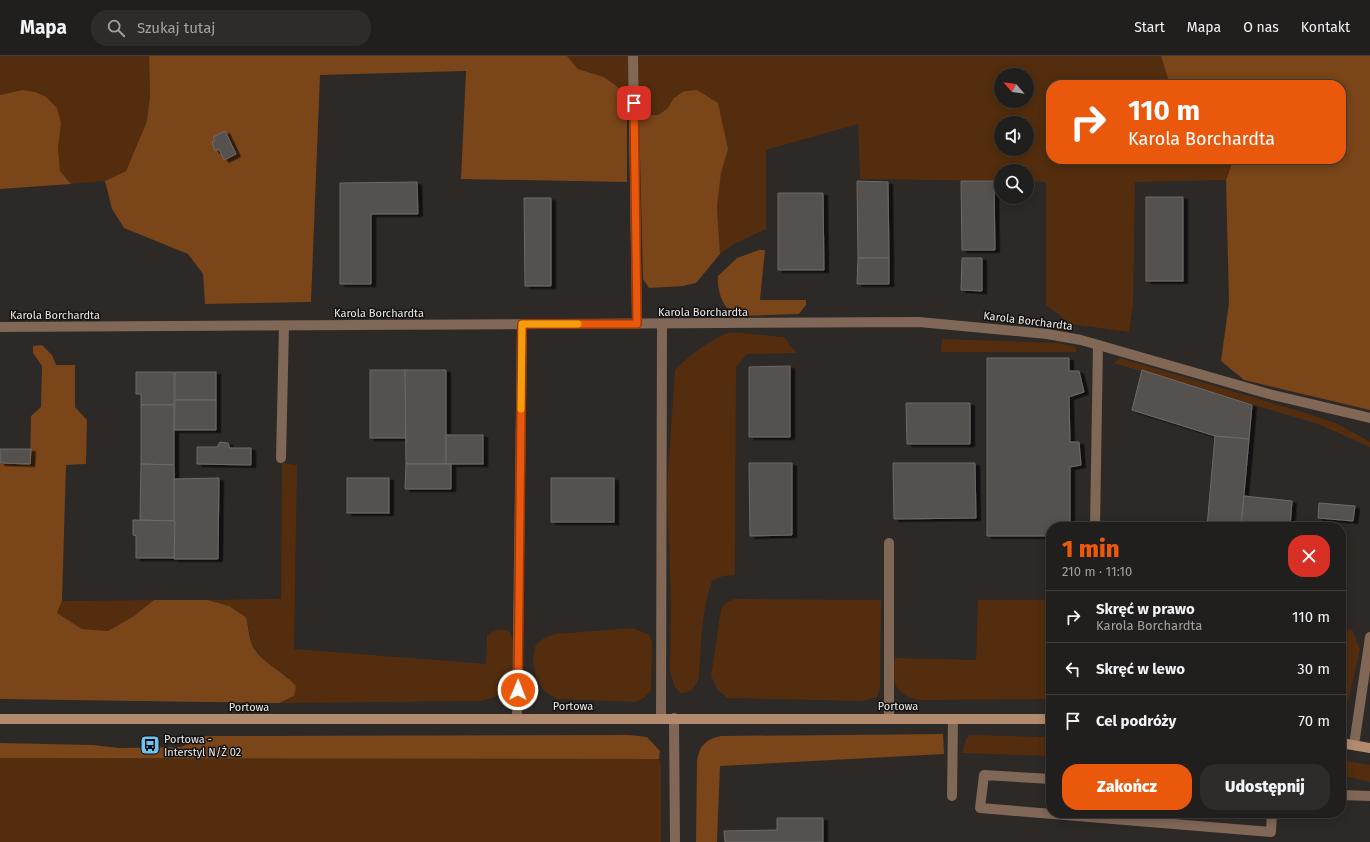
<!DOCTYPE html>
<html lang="pl">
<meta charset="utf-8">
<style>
:root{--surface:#211f1d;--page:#2d2c2a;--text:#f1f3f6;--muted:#a2a2a4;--line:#3e3d3b;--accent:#ea580c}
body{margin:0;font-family:"Fira Sans",sans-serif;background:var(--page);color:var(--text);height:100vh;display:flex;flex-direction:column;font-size:15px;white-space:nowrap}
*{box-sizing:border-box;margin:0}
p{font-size:13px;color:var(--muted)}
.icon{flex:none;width:22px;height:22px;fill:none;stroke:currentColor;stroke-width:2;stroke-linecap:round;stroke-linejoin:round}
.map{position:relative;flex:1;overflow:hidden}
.sheet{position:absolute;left:1046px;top:466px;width:300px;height:296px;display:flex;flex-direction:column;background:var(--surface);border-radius:16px;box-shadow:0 2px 10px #0003,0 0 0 1px var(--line)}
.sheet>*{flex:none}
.banner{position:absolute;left:1046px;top:24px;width:300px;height:84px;border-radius:16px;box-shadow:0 2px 10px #0003,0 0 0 1px var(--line);background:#ea580c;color:#fff;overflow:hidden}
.needle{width:26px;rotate:298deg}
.controls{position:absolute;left:994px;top:12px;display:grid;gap:8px}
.controls a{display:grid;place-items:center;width:40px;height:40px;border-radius:50%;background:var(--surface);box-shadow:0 2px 10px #0003,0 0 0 1px var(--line);font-size:20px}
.pin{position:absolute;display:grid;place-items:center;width:34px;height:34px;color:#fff;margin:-17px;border-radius:8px;box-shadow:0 2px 6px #0006}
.me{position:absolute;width:44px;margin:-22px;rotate:1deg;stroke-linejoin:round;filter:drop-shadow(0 0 3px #0008)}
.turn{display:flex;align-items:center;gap:14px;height:84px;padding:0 16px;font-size:18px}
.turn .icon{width:52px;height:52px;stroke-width:2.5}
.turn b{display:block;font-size:28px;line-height:34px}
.round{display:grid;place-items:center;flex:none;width:42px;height:42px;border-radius:16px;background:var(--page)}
.overview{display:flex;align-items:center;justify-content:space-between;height:68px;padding:0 16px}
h1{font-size:24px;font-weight:800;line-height:30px;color:var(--accent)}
.primary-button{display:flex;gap:8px;margin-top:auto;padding:8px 16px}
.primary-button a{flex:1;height:46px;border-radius:16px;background:var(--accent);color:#fff;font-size:16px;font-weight:800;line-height:46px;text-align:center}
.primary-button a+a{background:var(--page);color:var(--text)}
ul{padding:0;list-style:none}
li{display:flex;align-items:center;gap:12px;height:52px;padding:0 16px;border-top:1px solid var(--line)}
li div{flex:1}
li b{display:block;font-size:15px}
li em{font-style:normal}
header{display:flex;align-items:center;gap:24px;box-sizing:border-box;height:56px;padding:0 20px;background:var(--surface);border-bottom:1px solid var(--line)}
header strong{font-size:19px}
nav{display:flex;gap:22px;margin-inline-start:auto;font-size:14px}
.search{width:280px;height:36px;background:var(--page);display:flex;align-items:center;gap:10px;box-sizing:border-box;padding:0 14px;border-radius:16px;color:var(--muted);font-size:15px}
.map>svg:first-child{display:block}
.green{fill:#532d0d;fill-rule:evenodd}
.forest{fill:#794519}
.building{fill:#55514f;stroke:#6e6a67;filter:url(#shadow)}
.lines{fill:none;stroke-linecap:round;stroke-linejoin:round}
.lane{stroke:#806756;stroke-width:10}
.street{stroke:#806756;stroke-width:10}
.secondary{stroke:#b28a6e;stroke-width:10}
.route-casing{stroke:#983908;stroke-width:10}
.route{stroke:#ea580c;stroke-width:7}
.slow{stroke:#f59e0b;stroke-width:7}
.labels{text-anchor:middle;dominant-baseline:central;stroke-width:3;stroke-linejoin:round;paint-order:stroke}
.street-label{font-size:11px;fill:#edebea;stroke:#131211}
.poi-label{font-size:11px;fill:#edebea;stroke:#131211;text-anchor:start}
</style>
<header>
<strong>Mapa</strong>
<div class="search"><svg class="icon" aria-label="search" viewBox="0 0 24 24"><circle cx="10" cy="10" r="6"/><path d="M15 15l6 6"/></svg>Szukaj tutaj</div>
<nav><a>Start</a><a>Mapa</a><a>O nas</a><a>Kontakt</a></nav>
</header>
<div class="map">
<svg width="1370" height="786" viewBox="0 0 1370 786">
<defs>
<filter id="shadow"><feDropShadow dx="4.5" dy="2.5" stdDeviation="0" flood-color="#0009"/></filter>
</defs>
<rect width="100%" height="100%" fill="#2c2927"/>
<g class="green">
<polygon points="0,0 149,0 150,39 147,65 126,115 105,125 71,128 60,115 58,92 61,67 22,34 0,39"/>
<path d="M 567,0 L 1161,0 L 1170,29 L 1051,29 L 1051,103 L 1234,103 L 1226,124 L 1135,126 L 1133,248 L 1129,276 L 1071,268 L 1046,249 L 1046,126 L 1027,125 L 1027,115 L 1001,115 L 1001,125 L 860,123 L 858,68 L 766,94 L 766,173 L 734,188 L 720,198 L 717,151 L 721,117 L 728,92 L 697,34 L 684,35 L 674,42 L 667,53 L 658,59 L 627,56 L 619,32 L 604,21 L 578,13 ZM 1001,19 L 1027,19 L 1027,45 L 1001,45 ZM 1001,67 L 1027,67 L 1027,93 L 1001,93 Z"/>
<path d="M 730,276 L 784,281 L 796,297 L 747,298 L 736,311 L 735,519 L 723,520 L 712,525 C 701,556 701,590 699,622 C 695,632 691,637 680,637 L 675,631 L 670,616 L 671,545 L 667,433 L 675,314 C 692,297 708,285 730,276 Z"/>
<polygon points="942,283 1058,287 1075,291 1077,296 941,296"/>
<polygon points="1120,302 1309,358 1338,368 1370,386 1370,391 1318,368 1114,307"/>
<path d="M 282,407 L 297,409 L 294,593 L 486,608 L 487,580 C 495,573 501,572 510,576 L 515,588 L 510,630 L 498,640 L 481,645 L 279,647 L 294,640 L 288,621 L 265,605 L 252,589 L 246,561 L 229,550 L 208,544 L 281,543 Z"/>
<polygon points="735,543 881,544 880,632 877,641 863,645 727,642 718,634 711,620 721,553 726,546"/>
<polygon points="154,544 134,560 108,575 82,573 57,557 62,545"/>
<path d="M 978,544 L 1051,544 L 1051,643 L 920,644 C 894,639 891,626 895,602 L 976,604 Z"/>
<polygon points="632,572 648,578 652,585 651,634 645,641 636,646 557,643 544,635 536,621 533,605 535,590 544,582 555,578"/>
<polygon points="1352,573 1360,594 1349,641 1344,655 1341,657 1341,575"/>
<polygon points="970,679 1051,681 1051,700 962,697 966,683"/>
<polygon points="0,702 659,703 661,710 661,786 0,786"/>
<polygon points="1341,704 1370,709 1370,726 1341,719"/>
</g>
<g class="forest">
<polygon points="149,0 567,0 578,13 604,21 619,32 627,56 627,126 461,123 466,15 320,19 311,246 205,248 203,218 188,198 124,172 112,153 105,125 126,115 147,65 150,39"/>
<polygon points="1161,0 1370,0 1370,354 1244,324 1221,305 1229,247 1226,124 1234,103 1341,103 1341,29 1170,29"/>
<polygon points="22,34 35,36 46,41 57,52 61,67 58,92 60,115 71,128 0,133 0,39"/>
<polygon points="697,34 718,47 728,93 721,117 717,151 720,198 696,227 683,230 649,232 643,223 639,58 658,59 667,53 674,42 684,35"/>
<path d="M 759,194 L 765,194 L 760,244 L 806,244 L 806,249 L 799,258 L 740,260 C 723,255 717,236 718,220 L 737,202 Z"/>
<path d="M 42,289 L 52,299 L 56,309 L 75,309 L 75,351 L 87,364 L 86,408 L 66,409 L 62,545 L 57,557 L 82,573 L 108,575 L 134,560 L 154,544 L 208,544 L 229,550 L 246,561 C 248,569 249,581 252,589 C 261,607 283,615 296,630 L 294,640 L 279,647 L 0,643 L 0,408 L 30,407 L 31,360 L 41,351 L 42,310 L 33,297 L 33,290 Z"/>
<path d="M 943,678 L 944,698 L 720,710 L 717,786 L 696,786 L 697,705 C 699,690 706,683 721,680 Z"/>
<polygon points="629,679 647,681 660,695 659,703 0,702 0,687 93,689 119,692 181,691 205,680"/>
</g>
<g class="building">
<polygon points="225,75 236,98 224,104 219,93 215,95 212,86 215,85 213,81"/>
<polygon points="857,125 888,126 889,202 858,202"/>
<polygon points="961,125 994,125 995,194 962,194"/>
<polygon points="417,126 418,158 371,158 371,228 340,228 340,127"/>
<polygon points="778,137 823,137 824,214 778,214"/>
<rect x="1146" y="141" width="37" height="84"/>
<polygon points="524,142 551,142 551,230 525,230"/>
<polygon points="858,202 889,202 889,228 857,228"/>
<polygon points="962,202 982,202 982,235 961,234"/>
<polygon points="987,302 1069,302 1069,315 1079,315 1084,336 1069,341 1070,386 1079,386 1081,409 1070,411 1070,471 1051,471 1051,480 987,480"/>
<polygon points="790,310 790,381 749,381 749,311"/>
<rect x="370" y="314" width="36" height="68"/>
<polygon points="405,314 446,314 446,408 406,408"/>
<polygon points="1142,314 1252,349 1249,383 1215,380 1132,354"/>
<polygon points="136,316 174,316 174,349 141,349 141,338 136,338"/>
<rect x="175" y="316" width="41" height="28"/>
<polygon points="175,344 216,344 216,374 174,374"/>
<polygon points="906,347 970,347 970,388 907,388"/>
<polygon points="141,349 174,349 174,409 141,408"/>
<rect x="446" y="379" width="37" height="29"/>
<polygon points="1215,380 1249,383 1241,471 1207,471"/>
<polygon points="220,386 228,387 230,392 251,392 251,409 197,408 197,391 217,391"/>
<polygon points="0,393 31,393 30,408 0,407"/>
<polygon points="749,407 792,407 792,479 750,480"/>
<polygon points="893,407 975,407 976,462 894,463"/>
<polygon points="141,408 174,409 175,465 140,464"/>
<polygon points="406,408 451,408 451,433 405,433"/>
<polygon points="219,422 218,503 174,503 174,423"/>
<rect x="347" y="422" width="42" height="35"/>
<rect x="551" y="422" width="63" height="44"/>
<polygon points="1244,440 1292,445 1290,471 1241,471"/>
<polygon points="1319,447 1355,450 1353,465 1318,462"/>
<polygon points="133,464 175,465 174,502 136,502 136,480 133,479"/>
<polygon points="777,762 823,762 823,786 725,786 724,775 777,774"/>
</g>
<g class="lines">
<g class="lane">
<polyline points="633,0 637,268"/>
<polyline points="281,402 284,270"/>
<polyline points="1095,471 1098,289"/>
<polyline points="889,662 889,487"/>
<polyline points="517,663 522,269"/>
<polyline points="1354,689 1370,581"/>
<polyline points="1051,723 984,719 980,752 1271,776 1272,757"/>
<polyline points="1341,739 1370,740"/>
<polyline points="952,740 953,663"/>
</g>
<g class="street">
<polyline points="0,271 919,266 1047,278 1081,284 1269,338 1370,362"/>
<polyline points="674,662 675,786"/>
<polyline points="661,663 662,268"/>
</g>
<g class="secondary">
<polyline points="0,663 1051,663"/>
<polyline points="1341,687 1370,692"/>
</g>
</g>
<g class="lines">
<defs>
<polyline id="route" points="518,634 522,268 637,268 634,47"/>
</defs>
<use href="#route" class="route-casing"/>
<use href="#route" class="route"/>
<polyline class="slow" points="521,353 522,268 578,268"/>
</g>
<defs>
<symbol id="bus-square" viewBox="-11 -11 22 22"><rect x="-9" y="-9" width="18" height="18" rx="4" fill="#6ec2f3" stroke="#131211"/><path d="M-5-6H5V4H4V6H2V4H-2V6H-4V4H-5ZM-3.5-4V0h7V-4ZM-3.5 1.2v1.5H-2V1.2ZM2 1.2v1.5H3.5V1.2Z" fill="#111"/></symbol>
</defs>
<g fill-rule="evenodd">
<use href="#bus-square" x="139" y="678" width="22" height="22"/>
</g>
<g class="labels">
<g class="street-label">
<text x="703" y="256">Karola Borchardta</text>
<text x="379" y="257">Karola Borchardta</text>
<text x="55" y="259">Karola Borchardta</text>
<text transform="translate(1028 265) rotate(7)">Karola Borchardta</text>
<text x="573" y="650">Portowa</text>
<text x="898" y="650">Portowa</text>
<text x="249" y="651">Portowa</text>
</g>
<g class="poi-label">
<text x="164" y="683">Portowa -<tspan x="164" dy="13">Interstyl N/Ż 02</tspan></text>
</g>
</g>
</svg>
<div class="controls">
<a><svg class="needle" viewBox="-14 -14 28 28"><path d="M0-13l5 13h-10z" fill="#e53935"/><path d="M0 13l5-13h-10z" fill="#a2a2a4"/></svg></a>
<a><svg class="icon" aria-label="sound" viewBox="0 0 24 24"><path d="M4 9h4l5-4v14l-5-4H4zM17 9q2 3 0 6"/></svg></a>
<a><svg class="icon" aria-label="search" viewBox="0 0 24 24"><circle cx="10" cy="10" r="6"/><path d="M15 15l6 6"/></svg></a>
</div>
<div class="pin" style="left:634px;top:47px;background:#d93025"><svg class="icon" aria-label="arrive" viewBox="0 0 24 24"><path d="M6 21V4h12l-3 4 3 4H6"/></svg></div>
<svg class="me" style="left:518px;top:634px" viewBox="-20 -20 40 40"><circle r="17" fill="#ea580c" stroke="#fff" stroke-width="3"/><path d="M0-11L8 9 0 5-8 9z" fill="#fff"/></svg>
<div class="banner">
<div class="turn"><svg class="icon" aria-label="right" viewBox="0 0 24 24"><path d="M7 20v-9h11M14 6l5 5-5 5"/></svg><div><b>110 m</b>Karola Borchardta</div></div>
</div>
<section class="sheet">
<div class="overview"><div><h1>1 min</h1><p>210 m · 11:10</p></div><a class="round" style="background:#d93025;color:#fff"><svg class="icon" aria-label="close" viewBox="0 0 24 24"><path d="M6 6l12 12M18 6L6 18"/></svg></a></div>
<ul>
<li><svg class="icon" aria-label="right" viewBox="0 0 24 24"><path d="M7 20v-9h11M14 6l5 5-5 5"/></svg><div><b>Skręć w prawo</b><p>Karola Borchardta</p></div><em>110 m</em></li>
<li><svg class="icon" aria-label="left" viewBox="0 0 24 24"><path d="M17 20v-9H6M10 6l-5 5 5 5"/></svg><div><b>Skręć w lewo</b></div><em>30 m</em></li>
<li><svg class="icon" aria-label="arrive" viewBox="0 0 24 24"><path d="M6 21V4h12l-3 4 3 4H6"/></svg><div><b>Cel podróży</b></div><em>70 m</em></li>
</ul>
<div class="primary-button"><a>Zakończ</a><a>Udostępnij</a></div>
</section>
</div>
